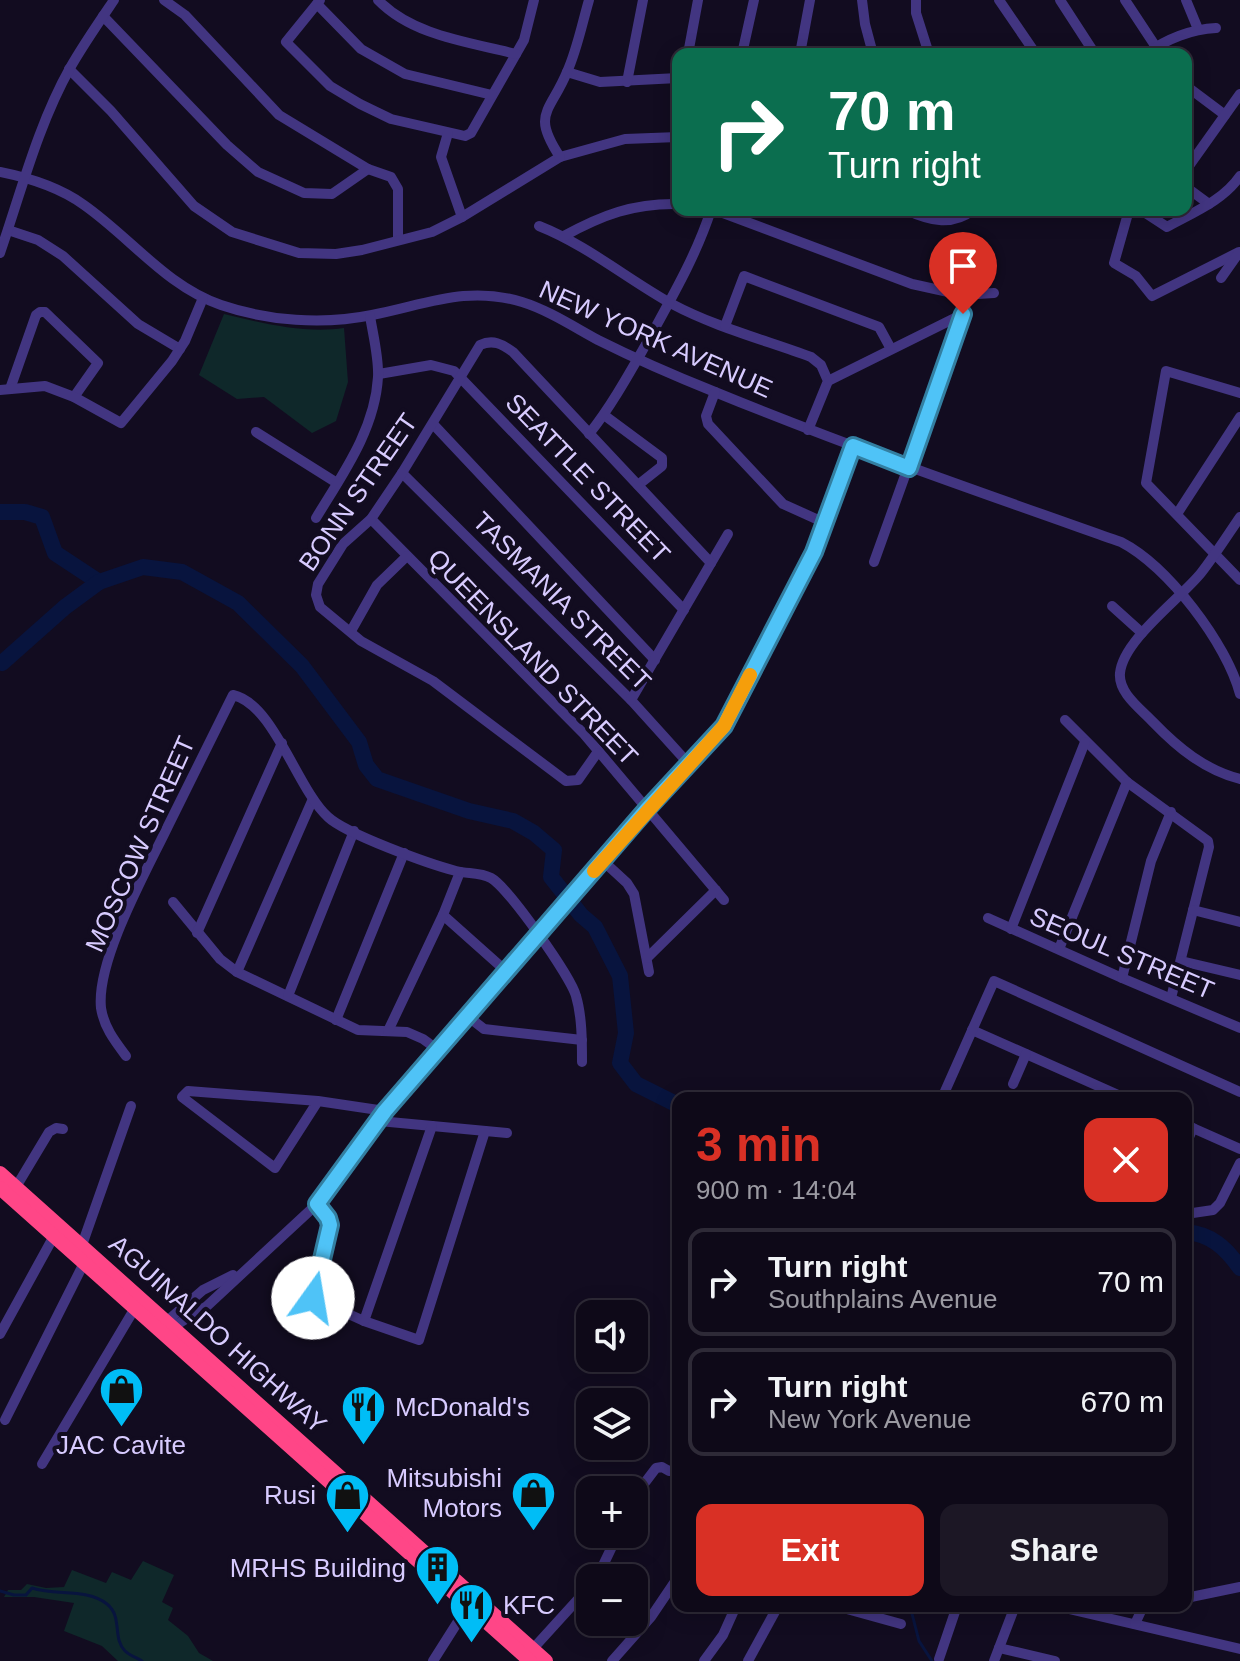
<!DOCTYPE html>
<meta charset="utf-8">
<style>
:root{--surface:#0e0918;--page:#1c1725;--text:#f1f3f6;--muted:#9b9aa2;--line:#2e2a37;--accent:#d93025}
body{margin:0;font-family:Helvetica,sans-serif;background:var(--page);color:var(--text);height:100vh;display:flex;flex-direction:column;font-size:30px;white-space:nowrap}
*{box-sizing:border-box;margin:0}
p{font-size:26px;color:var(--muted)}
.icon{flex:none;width:44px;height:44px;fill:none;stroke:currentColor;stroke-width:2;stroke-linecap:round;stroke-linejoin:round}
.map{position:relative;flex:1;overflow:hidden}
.drawer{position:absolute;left:672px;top:1092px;width:520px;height:520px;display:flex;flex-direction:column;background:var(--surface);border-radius:16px;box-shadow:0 4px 20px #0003,0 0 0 2px var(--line)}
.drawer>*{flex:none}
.top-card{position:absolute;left:672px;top:48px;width:520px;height:168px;border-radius:16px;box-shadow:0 4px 20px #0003,0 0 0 2px var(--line);background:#0b6e4f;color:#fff;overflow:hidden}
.buttons{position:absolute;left:576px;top:1300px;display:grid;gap:16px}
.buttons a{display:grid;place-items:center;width:72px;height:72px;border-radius:16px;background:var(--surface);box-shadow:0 4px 20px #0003,0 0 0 2px var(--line);font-size:40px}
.pin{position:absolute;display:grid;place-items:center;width:68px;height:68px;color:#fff;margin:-82px -34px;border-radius:50% 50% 50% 0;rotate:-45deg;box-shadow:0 0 8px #0007}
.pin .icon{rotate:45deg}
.me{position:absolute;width:88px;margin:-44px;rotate:13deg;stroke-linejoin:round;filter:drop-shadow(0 0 6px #0008)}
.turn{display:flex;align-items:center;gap:28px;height:168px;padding:0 24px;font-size:36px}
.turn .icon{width:104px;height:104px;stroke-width:2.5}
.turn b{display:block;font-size:56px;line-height:68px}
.round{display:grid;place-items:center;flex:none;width:84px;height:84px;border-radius:16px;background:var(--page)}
.summary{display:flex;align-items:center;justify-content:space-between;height:136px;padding:0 24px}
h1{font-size:48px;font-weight:800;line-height:60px;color:var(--accent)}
.action{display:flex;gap:16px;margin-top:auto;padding:16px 24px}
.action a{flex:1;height:92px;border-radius:16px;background:var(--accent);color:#fff;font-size:32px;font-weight:800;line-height:92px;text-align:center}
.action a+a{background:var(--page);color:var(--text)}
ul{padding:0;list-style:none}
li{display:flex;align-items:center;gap:24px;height:108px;margin:0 16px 12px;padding:0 8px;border:4px solid var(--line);border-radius:16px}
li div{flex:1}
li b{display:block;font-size:30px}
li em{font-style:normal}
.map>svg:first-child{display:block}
.green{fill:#0f282a}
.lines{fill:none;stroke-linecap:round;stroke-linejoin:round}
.stream{stroke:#08143e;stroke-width:3}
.river{stroke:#08143e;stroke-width:16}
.minor{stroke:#423581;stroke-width:10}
.highway{stroke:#ff4687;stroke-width:14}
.route-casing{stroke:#337fa1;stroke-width:20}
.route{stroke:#4fc3f7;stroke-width:14}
.slow{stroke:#f59e0b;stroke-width:14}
.labels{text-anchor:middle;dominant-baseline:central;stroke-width:8;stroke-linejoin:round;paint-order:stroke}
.street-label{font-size:26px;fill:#d8cbff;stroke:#120c20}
.poi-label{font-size:26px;fill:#d8cbff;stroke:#120c20;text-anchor:end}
</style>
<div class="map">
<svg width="1240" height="1661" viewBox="0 0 1240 1661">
<rect width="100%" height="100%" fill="#120c20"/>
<g class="green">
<path d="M 224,314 C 262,323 305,334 344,328 L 348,382 L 336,421 L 312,433 L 264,397 L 237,399 L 199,375 Z"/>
<polygon points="143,1561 174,1575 162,1602 173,1608 168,1620 188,1636 199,1653 213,1661 118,1661 102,1646 64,1631 74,1603 34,1597 4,1597 8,1590 21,1590 27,1584 46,1588 64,1587 72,1570 106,1583 112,1572 131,1580"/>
</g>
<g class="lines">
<g class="stream">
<path d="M 0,1591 L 14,1595 L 26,1595 L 32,1588 C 56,1596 87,1588 107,1604 C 123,1617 112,1638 125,1651 C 129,1655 137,1658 142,1661"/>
<polyline points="910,1606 919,1641 932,1661"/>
</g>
<g class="river">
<polyline points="0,512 25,512 42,517 55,553 99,582"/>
<polyline points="0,662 2,663 65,607 99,582 143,567 182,572 238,603 302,666 359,742 366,765 377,779 469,811 513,821 534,833 554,850 551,877 581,915 595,927 620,976 626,1033 620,1063 636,1084 678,1105"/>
<path d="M 1186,1232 C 1211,1234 1226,1248 1240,1268"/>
</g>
<g class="minor">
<polyline points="164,0 185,15 279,115 368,169 391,177 398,189 398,240"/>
<polyline points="320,0 286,42 330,86 360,104 391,119 465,136 471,133 524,40 534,0"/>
<path d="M 378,0 C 413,36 469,42 516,54"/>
<polyline points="862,0 865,24 873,54"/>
<polyline points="916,0 916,13 929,54"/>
<polyline points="999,0 1036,54"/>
<polyline points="1060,0 1095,54"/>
<polyline points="1125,0 1156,47"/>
<polyline points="1186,0 1198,29"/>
<polyline points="317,4 361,49 405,74 492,95"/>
<polyline points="103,16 227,145 258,172 304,193 332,194 368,169"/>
<polyline points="688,54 698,0"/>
<polyline points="742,54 754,0"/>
<polyline points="800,54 810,0"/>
<path d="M 1146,54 C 1166,39 1192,29 1216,28"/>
<polyline points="69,69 111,111 194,206 232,232 299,253 336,254 362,250 432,232 462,217 560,157 625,139 678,137"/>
<polyline points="567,72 600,82 678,78"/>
<polyline points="627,82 643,0"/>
<polyline points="1186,92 1189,88 1225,115"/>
<polyline points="448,133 441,157 462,217"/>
<path d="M 560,157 C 531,113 550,113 567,72 C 577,50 582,24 589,0"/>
<polyline points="1186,170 1240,94"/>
<path d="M 0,172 C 30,178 59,187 84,205 C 131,238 166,286 221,305 C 268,321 323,325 372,315 C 425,305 466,285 522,302 C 548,310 574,327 598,340 C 636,359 675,376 715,392 C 849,447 985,494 1121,542 C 1168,566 1227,644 1240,694"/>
<polyline points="1186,187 1209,204"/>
<polyline points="715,210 912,284 962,295 994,293"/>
<path d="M 906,210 C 928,220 951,227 973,210"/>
<polyline points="1129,210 1114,263 1136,276 1152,296 1239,252"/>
<path d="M 1141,210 L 1167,227 C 1192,213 1223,201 1240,176"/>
<path d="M 539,226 C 587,245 627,279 672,304 C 715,327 765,340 811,357 L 821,365 L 828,381 L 808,430"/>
<polyline points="8,230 38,240 63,256 138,324 180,349"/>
<path d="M 564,236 C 602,215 634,203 678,204"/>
<path d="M 0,253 C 21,192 38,125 70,68 C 83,45 99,22 114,0"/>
<polyline points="1221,278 1238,254"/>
<polyline points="725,326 744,276 879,327 891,349"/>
<polyline points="379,374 431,365 454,371 684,610"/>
<polyline points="828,381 963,314"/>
<polyline points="10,389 36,315 40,312 45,312 98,363 74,397"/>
<polyline points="0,390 45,386 74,397 121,423 172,361 185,341 203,298"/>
<polyline points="715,392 706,416 708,424 783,504 825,523"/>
<polyline points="1240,393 1166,371 1146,483 1240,580"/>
<polyline points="604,415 662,458 662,466 638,485"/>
<polyline points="433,424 655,660"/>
<polyline points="256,432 337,483"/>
<path d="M 589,434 C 612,405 630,372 649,339 C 672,297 696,256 711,210"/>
<polyline points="402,473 631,700 688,763"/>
<polyline points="1177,514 1240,417"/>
<path d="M 1240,517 C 1227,536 1215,555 1201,573 C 1180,599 1123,640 1120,673 C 1118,693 1141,709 1153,722 C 1178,748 1205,770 1240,779"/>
<path d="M 316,518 C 342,475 375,430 378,377 C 379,358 373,335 370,316"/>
<polyline points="371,519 584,734 724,900"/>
<polyline points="874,562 963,314 962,295"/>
<polyline points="1112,606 1142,633"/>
<polyline points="351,631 377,585 407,556"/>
<polyline points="631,700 728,534"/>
<polyline points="1065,720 1127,782 1208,841 1209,847 1171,998"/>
<path d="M 597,753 L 578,780 L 566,781 L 433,681 L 361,641 L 320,607 L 316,595 L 318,584 L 343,544 L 371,519 L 402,473 L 480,345 C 493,339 502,344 513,352 L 711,563"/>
<polyline points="602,860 627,883 634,894 649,972"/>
<polyline points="173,902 220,959 237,972 358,1030 407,1032 423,1039 438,1050"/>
<polyline points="1193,910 1240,922"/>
<polyline points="443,915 507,972"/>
<polyline points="988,918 1122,978 1240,1028"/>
<polyline points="1011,929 1085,742"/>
<polyline points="197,933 282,743"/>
<polyline points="1059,949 1127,782"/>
<polyline points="647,958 716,890"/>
<polyline points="1181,961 1240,975"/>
<polyline points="237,972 312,801"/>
<polyline points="1122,978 1151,861 1171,812"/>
<polyline points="288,996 354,831"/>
<polyline points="471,1013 475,1022 484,1029 582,1040"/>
<polyline points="336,1020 404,853"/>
<polyline points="972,1030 1125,1098"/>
<polyline points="388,1031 443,915 460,872"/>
<path d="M 126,1056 C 114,1040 104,1027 101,1008 C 96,960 147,870 168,826 C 190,782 212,738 233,695 C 274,704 297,789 328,817 C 346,834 429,864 456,871 C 468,874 480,872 491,878 C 508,887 571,977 576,996 C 582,1016 582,1041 582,1062"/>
<polyline points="1013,1084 1026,1054"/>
<polyline points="942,1098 994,981 1240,1092"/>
<polyline points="318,1101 275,1168 182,1097 188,1091 318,1101 385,1111"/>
<polyline points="379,1121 507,1133"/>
<polyline points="1186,1125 1240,1149"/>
<polyline points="1186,1144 1193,1128"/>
<polyline points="16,1187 49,1132 56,1128 63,1129"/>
<polyline points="317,1204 328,1218 330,1225 313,1298 364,1321 419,1340 485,1131"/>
<polyline points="1186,1214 1213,1210 1220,1203 1240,1163"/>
<polyline points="82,1245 131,1106"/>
<polyline points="364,1321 432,1126"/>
<polyline points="165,1327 167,1321 203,1290 233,1275"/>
<polyline points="168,1330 207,1306 317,1204 385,1111 646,810 724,726 814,552 853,446"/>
<polyline points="0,1334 54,1236"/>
<polyline points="5,1420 84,1263"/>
<polyline points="42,1464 132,1313 139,1306"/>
<polyline points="634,1497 656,1468 662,1467 669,1471 678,1470"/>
<polyline points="597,1578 618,1534"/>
<polyline points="1186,1598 1240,1587"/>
<polyline points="836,1606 901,1624"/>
<polyline points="1056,1606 1240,1649"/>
<polyline points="1135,1624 1141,1611 1147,1606"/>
<polyline points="999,1648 1055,1661"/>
<polyline points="530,1652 590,1586"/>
<polyline points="939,1659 957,1606"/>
<polyline points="433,1661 471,1601"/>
<polyline points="612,1661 651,1617 678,1577"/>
<polyline points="704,1661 723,1635 736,1606"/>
<polyline points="748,1661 778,1606"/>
<polyline points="994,1661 1015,1606"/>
</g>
<g class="highway">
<polyline points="0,1173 546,1661"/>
<polyline points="0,1188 530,1661"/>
</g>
</g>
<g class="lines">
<defs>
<polyline id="route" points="313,1298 330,1225 328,1218 317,1204 385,1111 646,810 724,726 814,552 853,446 909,468 963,314"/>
</defs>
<use href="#route" class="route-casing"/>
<use href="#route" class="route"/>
<polyline class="slow" points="594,871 724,726 750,675"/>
</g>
<defs>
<symbol id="shop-pin" viewBox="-11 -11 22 30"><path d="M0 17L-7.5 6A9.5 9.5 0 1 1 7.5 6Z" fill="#00bdf6" stroke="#120c20"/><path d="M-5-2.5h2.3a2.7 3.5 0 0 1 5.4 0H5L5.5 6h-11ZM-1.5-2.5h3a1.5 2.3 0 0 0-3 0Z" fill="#111"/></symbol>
<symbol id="restaurant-pin" viewBox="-11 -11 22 30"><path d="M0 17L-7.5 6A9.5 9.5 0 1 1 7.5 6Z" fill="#00bdf6" stroke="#120c20"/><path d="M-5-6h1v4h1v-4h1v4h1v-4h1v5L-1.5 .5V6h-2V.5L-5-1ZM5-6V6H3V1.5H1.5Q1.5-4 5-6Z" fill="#111"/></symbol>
<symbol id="building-pin" viewBox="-11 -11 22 30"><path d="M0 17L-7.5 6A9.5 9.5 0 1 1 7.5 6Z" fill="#00bdf6" stroke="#120c20"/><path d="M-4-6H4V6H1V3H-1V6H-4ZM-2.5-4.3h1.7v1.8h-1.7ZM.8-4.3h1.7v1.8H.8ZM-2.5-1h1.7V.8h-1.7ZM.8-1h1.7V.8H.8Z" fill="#111"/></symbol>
</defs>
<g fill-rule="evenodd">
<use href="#shop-pin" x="96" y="1364" width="51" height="69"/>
<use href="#restaurant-pin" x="338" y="1382" width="51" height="69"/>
<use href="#shop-pin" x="508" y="1468" width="51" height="69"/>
<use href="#shop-pin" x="322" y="1470" width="51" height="69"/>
<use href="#building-pin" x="412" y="1542" width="51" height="69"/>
<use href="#restaurant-pin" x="446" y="1580" width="51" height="69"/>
</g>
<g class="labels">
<g class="street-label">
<text transform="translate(656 339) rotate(24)">NEW YORK AVENUE</text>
<text transform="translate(588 478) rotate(46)">SEATTLE STREET</text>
<text transform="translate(358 492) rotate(-55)">BONN STREET</text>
<text transform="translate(562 601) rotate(45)">TASMANIA STREET</text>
<text transform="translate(533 657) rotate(46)">QUEENSLAND STREET</text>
<text transform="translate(140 844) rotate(-66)">MOSCOW STREET</text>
<text transform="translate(1122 953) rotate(23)">SEOUL STREET</text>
<text transform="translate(218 1334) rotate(42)">AGUINALDO HIGHWAY</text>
</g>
<g class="poi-label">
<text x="395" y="1407" text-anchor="start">McDonald's</text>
<text x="121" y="1445" text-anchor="middle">JAC Cavite</text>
<text x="502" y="1478">Mitsubishi<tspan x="502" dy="30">Motors</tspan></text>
<text x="316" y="1495">Rusi</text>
<text x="406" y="1568">MRHS Building</text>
<text x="503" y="1605" text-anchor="start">KFC</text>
</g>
</g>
</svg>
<div class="buttons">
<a><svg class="icon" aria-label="sound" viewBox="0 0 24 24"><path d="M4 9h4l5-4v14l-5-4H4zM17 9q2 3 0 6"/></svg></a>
<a><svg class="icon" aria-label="layers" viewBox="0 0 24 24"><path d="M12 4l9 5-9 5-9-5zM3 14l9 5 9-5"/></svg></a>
<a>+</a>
<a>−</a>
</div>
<div class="pin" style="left:963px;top:314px;background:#d93025"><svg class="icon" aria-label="arrive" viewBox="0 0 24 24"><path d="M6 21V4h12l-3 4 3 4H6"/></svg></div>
<svg class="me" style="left:313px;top:1298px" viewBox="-20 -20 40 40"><circle r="19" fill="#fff"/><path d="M0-13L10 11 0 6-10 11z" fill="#4fc3f7"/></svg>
<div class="top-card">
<div class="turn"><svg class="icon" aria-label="right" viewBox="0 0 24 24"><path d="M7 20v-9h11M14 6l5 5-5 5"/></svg><div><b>70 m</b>Turn right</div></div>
</div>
<section class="drawer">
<div class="summary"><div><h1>3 min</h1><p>900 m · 14:04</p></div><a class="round" style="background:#d93025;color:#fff"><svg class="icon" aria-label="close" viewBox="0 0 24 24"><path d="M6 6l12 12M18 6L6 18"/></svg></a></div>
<ul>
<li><svg class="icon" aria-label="right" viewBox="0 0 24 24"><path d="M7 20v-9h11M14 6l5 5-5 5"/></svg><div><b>Turn right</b><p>Southplains Avenue</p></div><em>70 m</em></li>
<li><svg class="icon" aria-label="right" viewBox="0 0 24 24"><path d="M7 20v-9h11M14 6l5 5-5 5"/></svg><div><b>Turn right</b><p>New York Avenue</p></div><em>670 m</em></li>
</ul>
<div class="action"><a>Exit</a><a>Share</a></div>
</section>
</div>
